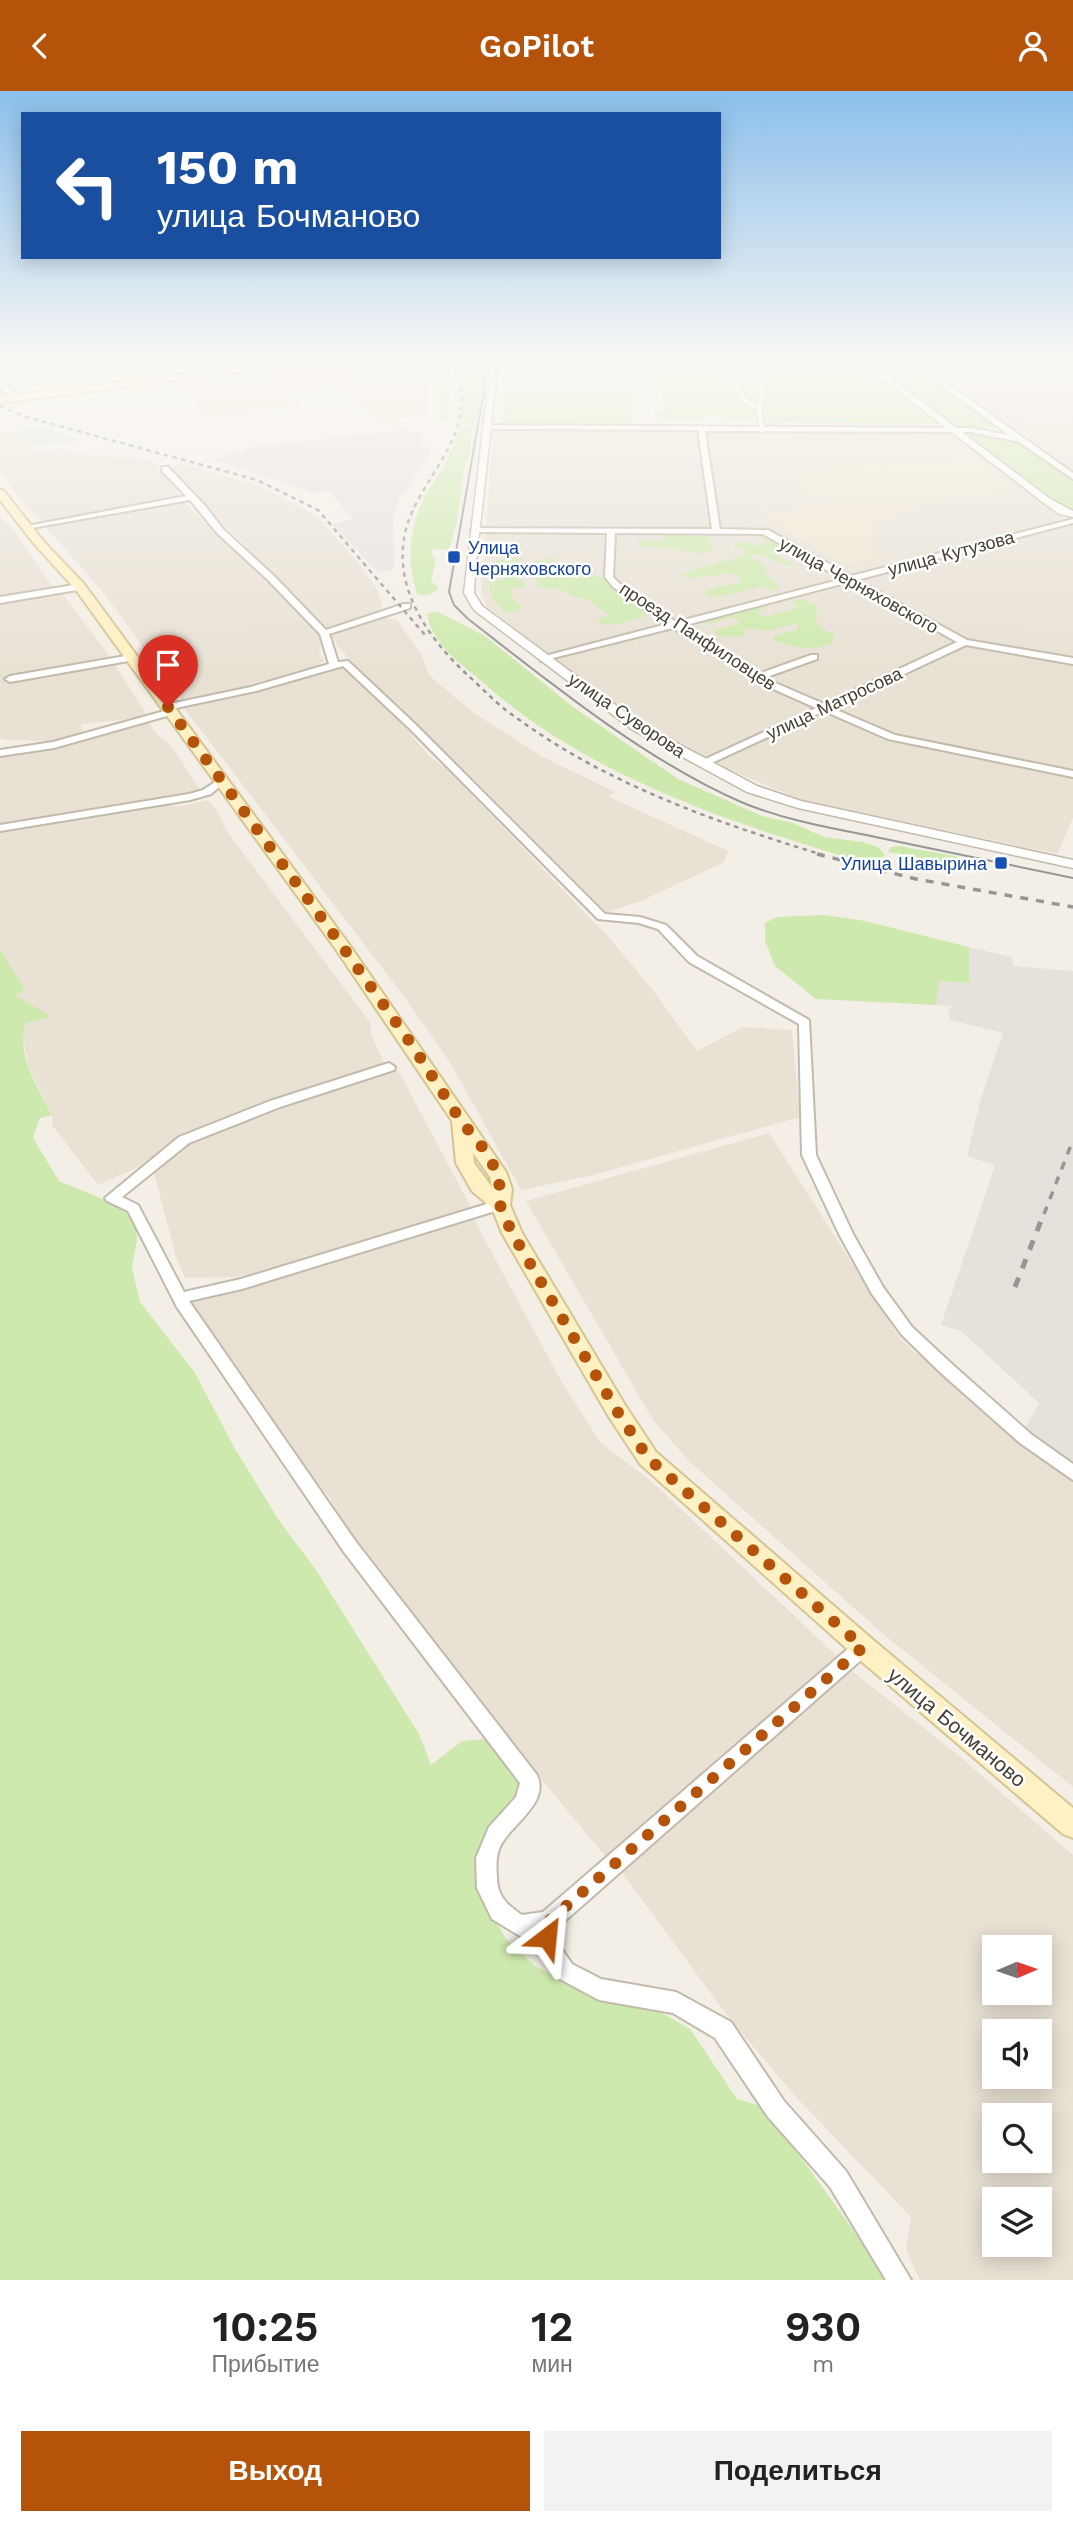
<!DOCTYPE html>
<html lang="ru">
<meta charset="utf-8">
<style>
:root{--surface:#fff;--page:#f2f2f2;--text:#222;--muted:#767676;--accent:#b45309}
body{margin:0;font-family:"Work Sans",sans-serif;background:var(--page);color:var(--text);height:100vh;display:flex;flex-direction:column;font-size:26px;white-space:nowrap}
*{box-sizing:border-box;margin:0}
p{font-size:23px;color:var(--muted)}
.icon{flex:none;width:38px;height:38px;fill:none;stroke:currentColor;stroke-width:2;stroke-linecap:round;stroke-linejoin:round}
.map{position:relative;height:2189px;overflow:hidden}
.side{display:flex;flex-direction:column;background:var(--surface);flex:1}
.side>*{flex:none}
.hud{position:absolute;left:21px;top:21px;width:700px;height:147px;border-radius:0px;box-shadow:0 4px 18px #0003;background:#1a4fa0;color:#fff;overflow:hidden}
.needle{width:46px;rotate:88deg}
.fabs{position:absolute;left:982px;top:1844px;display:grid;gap:14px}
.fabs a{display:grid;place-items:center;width:70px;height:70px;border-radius:0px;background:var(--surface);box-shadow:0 4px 18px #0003;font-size:35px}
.pin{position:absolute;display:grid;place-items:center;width:60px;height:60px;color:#fff;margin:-72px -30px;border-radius:50% 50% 50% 0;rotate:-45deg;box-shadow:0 0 7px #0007}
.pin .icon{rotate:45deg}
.me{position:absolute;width:77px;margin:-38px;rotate:29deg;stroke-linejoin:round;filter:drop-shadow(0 0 5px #0008)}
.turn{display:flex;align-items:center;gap:24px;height:147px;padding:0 21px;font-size:32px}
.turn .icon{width:91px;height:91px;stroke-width:2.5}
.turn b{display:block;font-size:49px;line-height:60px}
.eta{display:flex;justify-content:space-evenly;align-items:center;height:119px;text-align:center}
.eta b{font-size:42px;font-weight:600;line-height:49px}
.button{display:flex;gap:14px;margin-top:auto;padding:14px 21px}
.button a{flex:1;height:80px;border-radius:0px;background:var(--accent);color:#fff;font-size:28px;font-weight:600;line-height:80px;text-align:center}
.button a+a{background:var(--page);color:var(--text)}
header{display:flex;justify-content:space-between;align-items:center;height:91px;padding:0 21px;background:var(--accent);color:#fff;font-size:32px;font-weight:600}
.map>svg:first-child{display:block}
.residential{fill:#e8e1d4;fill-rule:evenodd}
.commercial{fill:#f6e6d0}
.industrial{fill:#e6e1db}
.education{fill:#ede5cf}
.green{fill:#cee9ad}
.parking{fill:#e4e2de}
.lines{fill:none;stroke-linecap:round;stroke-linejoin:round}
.pedestrian-casing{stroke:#c2baab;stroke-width:7}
.minor-casing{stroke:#c2baab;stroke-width:4}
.tertiary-casing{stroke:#c2baab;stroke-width:3}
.secondary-casing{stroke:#d5c494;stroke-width:4}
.pedestrian{stroke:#fff;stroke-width:5}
.minor{fill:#fff;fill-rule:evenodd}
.tertiary{fill:#fff;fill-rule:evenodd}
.secondary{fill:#fff1c4;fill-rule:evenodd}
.tram{stroke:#969696;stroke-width:2}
.rail-far2{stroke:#969696;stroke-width:2.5;stroke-dasharray:4.5 4.5;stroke-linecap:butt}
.rail-far1{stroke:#969696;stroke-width:3.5;stroke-dasharray:8 8;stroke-linecap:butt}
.rail{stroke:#969696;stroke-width:5;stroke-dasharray:10 10;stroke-linecap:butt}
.route{stroke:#b45309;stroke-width:12;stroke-dasharray:0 21.6}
.transit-dot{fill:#1a4fb4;stroke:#fff;stroke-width:2.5}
.labels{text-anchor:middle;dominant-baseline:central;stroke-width:5;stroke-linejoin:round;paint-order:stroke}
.far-transit-label{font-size:18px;fill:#164399;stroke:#fff;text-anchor:start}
.far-street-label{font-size:18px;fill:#464035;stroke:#fff}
.street-label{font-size:21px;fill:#464035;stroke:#fff}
</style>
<header><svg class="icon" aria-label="back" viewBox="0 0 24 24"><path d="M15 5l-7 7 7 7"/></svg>GoPilot<svg class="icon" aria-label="person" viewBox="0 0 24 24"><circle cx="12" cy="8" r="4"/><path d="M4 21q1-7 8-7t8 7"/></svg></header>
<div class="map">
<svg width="1073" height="2189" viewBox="0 0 1073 2189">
<rect width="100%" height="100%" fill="#f3efe6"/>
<g class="residential">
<polygon points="418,271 424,278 359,287 345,272"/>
<polygon points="916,271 1073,271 1073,381 959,303"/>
<polygon points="493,339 953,341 1064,428 548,564 486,515 481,502"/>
<polygon points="15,340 27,357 44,360 63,357 75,363 153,369 180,406 43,432 21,409 0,381 0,342"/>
<polygon points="180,372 261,396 301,416 319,428 357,470 377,498 382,513 380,519 327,536 168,378"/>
<polygon points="182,409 309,532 317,542 321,553 319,564 324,570 304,581 276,589 182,609 106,505 45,435"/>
<polygon points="0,424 23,452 54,498 0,507"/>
<polygon points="1073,434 1073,727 1057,763 802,709 703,668 645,634 551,569"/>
<polygon points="61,501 108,563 146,623 131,628 81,633 82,642 54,651 0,648 0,510"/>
<polygon points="384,526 397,529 421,563 429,584 472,621 543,666 615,701 609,706 728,760 724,771 641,810 607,821 469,687 351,570 329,545"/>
<polygon points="343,575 397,627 429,665 447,678 612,850 652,898 697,960 743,936 792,939 800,1026 593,1084 521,1099 450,971 402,903 182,614"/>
<polygon points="146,629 159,646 170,653 201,700 0,735 0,663 63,653"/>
<polygon points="208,709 217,720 226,739 370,931 371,944 384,972 321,994 98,1094 52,1034 52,1024 29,976 22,942 25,932 51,926 14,904 25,899 0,858 0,740 107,720 165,712 177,716"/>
<polygon points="398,979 473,1120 288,1176 235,1186 185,1187 176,1166 153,1078 180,1058 211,1043 381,983"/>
<polygon points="769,1042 899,1246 914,1261 928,1268 987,1317 1014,1347 1073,1389 1073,1696 882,1542 690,1371 653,1329 526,1110"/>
<polygon points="473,1127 564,1295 601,1352 651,1390 841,1569 610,1771 446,1573 379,1477 342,1430 328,1403 308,1390 232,1268 197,1223 192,1210"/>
<path d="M 847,1576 L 958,1664 L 1073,1764 L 1073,2189 L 920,2189 L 906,2159 L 911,2126 L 796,2006 L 729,1927 L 621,1780 ZM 994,1857 L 1040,1857 L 1040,1902 L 994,1902 ZM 994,1941 L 1040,1941 L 1040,1986 L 994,1986 ZM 994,2025 L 1040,2025 L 1040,2070 L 994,2070 ZM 994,2109 L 1040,2109 L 1040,2154 L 994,2154 Z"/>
</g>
<polygon class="commercial" points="345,272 359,287 338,290 340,293 288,299 270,281"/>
<g class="industrial">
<polygon points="0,271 105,271 88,274 93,283 85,284 88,290 83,291 0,301"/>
<polygon points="411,338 410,341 423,342 418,355 431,356 430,360 432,360 398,410 393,427 394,479 378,481 332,433 352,428 330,400 313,402 214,368 251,356"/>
<polygon points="969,856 1011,866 1014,875 1073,880 1073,1372 1025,1337 1039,1312 961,1240 941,1234 995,1074 967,1065 981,1007 1003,942 950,929 948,920 952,915 936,914 938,890 969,892"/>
</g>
<g class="education">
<polygon points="424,278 430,298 427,323 376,330 337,290"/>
<polygon points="270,281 302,315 207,327 181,293"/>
<polygon points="979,367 1019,399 926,411 867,432 871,438 874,468 846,475 763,426 842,409 834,404 805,408 796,376 930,372"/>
</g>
<g class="green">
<polygon points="427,271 434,271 449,297 450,327 446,330 437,329 441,299"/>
<path d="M 453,271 L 477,271 C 487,290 479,317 475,336 L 461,332 L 462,302 Z"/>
<path d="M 647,271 L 809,271 L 813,278 L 834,282 L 856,277 L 866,278 L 941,333 L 731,330 L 716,324 C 695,329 675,335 654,324 L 664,321 C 665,312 663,300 658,293 L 648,293 L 652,283 L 644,276 Z"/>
<polygon points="869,271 908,271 997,337 954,336"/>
<polygon points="505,301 631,302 633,336 501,335"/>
<path d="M 460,335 L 472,337 L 470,364 L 465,373 L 457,430 L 450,456 L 447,459 L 433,458 L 432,465 L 436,467 L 431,490 L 439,497 C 433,504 425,506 417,503 C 406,469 409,435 426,403 C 431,393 439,385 444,375 C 451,363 454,348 460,335 Z"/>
<polygon points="960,341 980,341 996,350 1017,350 1073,390 1073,420 1061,417"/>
<path d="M 664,444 L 687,443 L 708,446 L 712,459 C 695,466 684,458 667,457 C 657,456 648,457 638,454 L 638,450 L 664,450 Z"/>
<path d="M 756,445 L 765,445 L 811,471 L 806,471 L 781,458 L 771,461 L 795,474 C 778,476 764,461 749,464 L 769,479 L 763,481 L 780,497 L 772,500 L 764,495 L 717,506 L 706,505 L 707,499 L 741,491 L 740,485 L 729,482 L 686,488 L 681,483 L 742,465 L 745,460 L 735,455 L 733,451 L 748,451 L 757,455 L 769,452 Z"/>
<path d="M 522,466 L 522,473 L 534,473 L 535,470 L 554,466 L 554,474 L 544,474 L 543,479 L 531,479 L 531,484 C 555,484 581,479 603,487 C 610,499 636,511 648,525 L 611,534 L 601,533 L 597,528 L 613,524 L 606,522 L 586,508 L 571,505 L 560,498 L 538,496 L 537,490 L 531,484 L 518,487 L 524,490 L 525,496 L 510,498 L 515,511 L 523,515 L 519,519 L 507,522 C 495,512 489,506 489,490 L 503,489 L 503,473 L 490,473 L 493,470 Z"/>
<path d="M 801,508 L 818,515 C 813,530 818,539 833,543 L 834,552 C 813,561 795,556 773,549 L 774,545 L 797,539 L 797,532 L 766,540 L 751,537 L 743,540 L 746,546 L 718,545 L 714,539 L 741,532 L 734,526 L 710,532 L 696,531 L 760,515 L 767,517 L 756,521 L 764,526 L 799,517 L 791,511 Z"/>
<path d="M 438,521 L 485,545 L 573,616 L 678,688 L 762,725 L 793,732 L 824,746 L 863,751 L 878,756 L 885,764 L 878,771 C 849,769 820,758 791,749 C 688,717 567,667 486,594 C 464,575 431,554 427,522 Z"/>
<polygon points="899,755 955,765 963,768 964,772 950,780 910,764 888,761 891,756"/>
<polygon points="825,824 865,830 969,856 969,892 939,890 936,914 816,908 775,875 765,850 765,832 777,826"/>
<path d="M 0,858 L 25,899 L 15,904 L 52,926 L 26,932 C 15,962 39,998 52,1024 L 40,1027 L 33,1047 L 59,1090 L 118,1114 L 136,1132 L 137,1149 L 132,1177 L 140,1211 L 195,1282 L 235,1358 L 280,1431 L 316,1479 L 419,1643 L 431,1674 L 462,1650 L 487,1648 L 517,1675 L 525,1704 L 478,1798 L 506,1848 L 535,1875 L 586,1901 L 655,1918 L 690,1938 L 737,2008 L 757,2014 L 784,2043 L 889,2189 L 0,2189 Z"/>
</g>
<polygon class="parking" points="41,336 82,349 26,356 15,340"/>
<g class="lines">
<defs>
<g id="pedestrian">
<path d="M 751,285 C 764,293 764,304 759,318 L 748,312 L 737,297 L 738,286 Z"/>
<polyline points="759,318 762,339"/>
</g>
<g id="minor">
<path d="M 909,271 L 917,271 L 1073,382 L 1073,388 L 1019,351 L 970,341 L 705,340 L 720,438 L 768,439 L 851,485 L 1073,428 L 1073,432 L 857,489 L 967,549 L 1073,567 L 1073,573 L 966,554 L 832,617 L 895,644 L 1073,680 L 1073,686 L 888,648 L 824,620 L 703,676 L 698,673 L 699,671 L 816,617 L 762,593 L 673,537 L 541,570 L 541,566 L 667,533 L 613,496 L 605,486 L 607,442 L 475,441 L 471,439 L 475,437 L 712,438 L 698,339 L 487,338 L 484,334 L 970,337 L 1009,344 ZM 615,442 L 763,443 L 842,488 L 676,531 L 619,492 L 613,486 ZM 849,491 L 957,551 L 824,613 L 764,587 L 817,568 L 817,564 L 811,564 L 758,583 L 682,535 Z"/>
<polygon points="0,284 10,299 23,306 23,308 5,301 0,293"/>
<polygon points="162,376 168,376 206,416 223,438 274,485 326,539 404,513 410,513 410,517 329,543 338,571 348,570 415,633 605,823 640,826 666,834 697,865 809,929 816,1064 853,1143 883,1196 912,1236 954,1275 1032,1344 1073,1373 1073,1389 1020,1352 942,1283 902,1244 872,1203 839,1143 802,1064 799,933 689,871 658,838 639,832 598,828 409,637 343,575 256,600 171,618 176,621 174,623 54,657 0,665 0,659 53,651 168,619 163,616 165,614 251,596 329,573 320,543 268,489 217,442 190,409 26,438 22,436 186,405 162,380"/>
<polygon points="80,493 83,494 83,498 0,512 0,506"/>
<polygon points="131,564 134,565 134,569 10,591 5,588 10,585"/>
<polygon points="221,687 226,690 211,703 190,709 0,740 0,734 189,703 203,699"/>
<path d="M 389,972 L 395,976 L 394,979 L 280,1016 L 189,1052 L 122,1106 L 138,1114 L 184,1201 L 241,1188 L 500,1109 L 507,1114 L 505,1117 L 242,1198 L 189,1210 L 356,1451 L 537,1684 C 549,1710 517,1730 504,1749 C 496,1760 496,1772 497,1786 C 497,1805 507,1814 522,1824 L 543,1821 L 857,1550 L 863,1548 L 869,1550 L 872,1556 L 869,1562 L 558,1836 L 557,1846 L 561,1857 L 572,1873 L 601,1888 L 676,1901 L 731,1931 L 784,2010 L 846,2080 L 911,2189 L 886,2189 L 830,2096 L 768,2026 L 715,1947 L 673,1922 L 599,1909 L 558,1887 L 545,1870 L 537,1843 L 520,1845 L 492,1828 L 477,1797 L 476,1767 L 489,1736 L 516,1706 L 520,1692 L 344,1461 L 177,1216 L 128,1120 L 107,1110 L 105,1107 L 179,1046 L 270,1010 Z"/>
</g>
<g id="tertiary">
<polygon points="486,271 494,271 497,280 475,481 474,502 482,515 641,633 757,695 801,710 1073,769 1073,777 798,717 747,701 633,639 474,519 464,502 487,305 489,280"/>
<polygon points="860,271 870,271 1050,408 1073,420 1073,426 1059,423 1044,412"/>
</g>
<g id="secondary">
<polygon points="285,271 315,271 0,312 0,306"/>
<path d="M 0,399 L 4,400 L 44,451 L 84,493 L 348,852 L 506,1081 L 512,1098 L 510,1114 L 522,1142 L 625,1314 L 656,1361 L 872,1548 L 1073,1717 L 1073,1747 L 1063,1743 L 854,1564 L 640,1373 L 609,1326 L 502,1142 L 492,1117 L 472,1100 L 456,1072 L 452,1030 L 335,857 L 76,499 L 36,455 L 0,409 ZM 473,1062 L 490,1086 L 492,1096 L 474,1072 Z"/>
</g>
</defs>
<use href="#pedestrian" class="pedestrian-casing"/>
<use href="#minor" class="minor-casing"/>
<use href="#tertiary" class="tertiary-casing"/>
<use href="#secondary" class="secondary-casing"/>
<use href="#pedestrian" class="pedestrian"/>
<use href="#minor" class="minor"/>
<use href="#tertiary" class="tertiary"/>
<use href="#secondary" class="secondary"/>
<path class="tram" d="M 479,271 L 484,283 L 484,299 L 449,501 L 454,514 L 467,527 C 549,591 645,669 741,711 C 786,730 837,738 885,748 C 948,761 1010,774 1073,787"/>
<g class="rail-far2">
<path d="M 452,271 C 455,279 459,288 460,296 C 472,352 411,396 404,448 C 395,505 434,554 474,590 C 487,602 499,615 514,625 C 606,693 715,731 823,764"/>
<polyline points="0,315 23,325 257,389 318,419 425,544"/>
</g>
<g class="rail-far1">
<polyline points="817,763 916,788 1073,816"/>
<polyline points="1044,1123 1073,1049"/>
</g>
<polyline class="rail" points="1015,1196 1044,1122"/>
</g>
<linearGradient id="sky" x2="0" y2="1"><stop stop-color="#8bbfec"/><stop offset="0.47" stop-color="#faf8f4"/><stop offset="1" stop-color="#faf8f4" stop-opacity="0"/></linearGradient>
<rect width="1073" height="578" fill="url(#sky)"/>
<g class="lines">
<polyline class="route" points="168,616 342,855 412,954 461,1030 483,1057 499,1084 500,1114 512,1142 617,1320 648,1367 863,1556 548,1831 547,1846"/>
</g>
<g class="transit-dot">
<rect x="447" y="459" width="14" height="14" rx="3.5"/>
<rect x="994" y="765" width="14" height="14" rx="3.5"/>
</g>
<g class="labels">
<g class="far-transit-label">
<text x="468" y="456">Улица<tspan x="468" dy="21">Черняховского</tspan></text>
<text x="987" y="772" text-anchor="end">Улица Шавырина</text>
</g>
<g class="far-street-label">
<text transform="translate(951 462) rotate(-15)">улица Кутузова</text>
<text transform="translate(859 494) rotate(29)">улица Черняховского</text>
<text transform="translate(698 545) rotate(33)">проезд Панфиловцев</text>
<text transform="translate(834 612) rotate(-25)">улица Матросова</text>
<text transform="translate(627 624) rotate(34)">улица Суворова</text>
</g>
<g class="street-label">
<text transform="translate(957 1636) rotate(40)">улица Бочманово</text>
</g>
</g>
</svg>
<div class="fabs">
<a><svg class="needle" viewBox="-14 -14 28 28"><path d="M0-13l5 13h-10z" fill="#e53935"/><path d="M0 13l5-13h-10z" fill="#767676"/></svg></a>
<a><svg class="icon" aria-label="sound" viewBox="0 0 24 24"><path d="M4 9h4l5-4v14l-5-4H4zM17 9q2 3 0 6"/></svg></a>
<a><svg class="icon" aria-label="search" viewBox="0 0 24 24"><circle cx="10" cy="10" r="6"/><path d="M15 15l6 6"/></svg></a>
<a><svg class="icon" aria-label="layers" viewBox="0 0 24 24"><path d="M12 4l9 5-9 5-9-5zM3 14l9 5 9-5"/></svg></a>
</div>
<div class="pin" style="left:168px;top:616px;background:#d93025"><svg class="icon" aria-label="arrive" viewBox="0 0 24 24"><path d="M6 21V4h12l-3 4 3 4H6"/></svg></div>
<svg class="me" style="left:547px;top:1846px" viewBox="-20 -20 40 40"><path d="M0-17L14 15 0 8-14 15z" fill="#b45309" stroke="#fff" stroke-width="4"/></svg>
<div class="hud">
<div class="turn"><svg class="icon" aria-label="left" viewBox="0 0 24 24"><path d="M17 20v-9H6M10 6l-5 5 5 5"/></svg><div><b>150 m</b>улица Бочманово</div></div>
</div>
</div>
<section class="side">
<div class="eta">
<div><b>10:25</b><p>Прибытие</p></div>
<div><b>12</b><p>мин</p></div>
<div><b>930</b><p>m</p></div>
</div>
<div class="button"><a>Выход</a><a>Поделиться</a></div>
</section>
